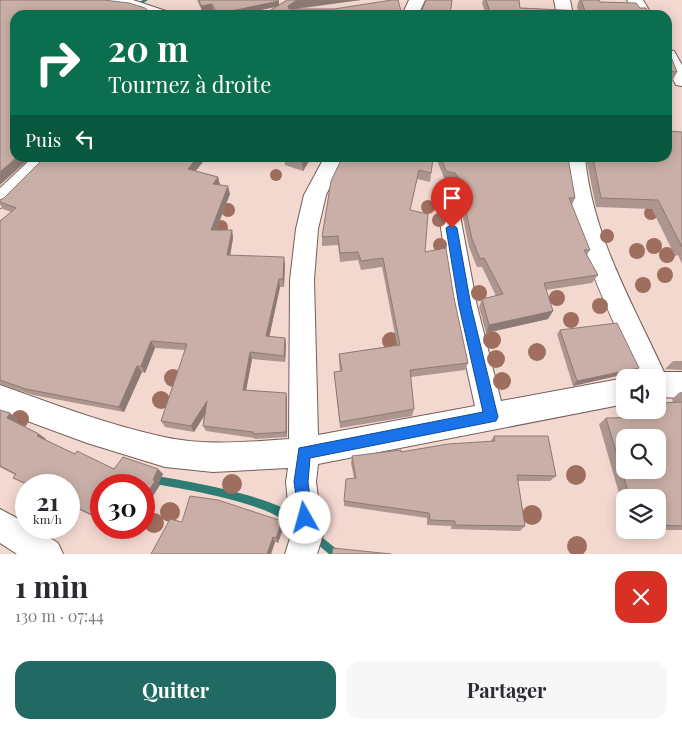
<!DOCTYPE html>
<html lang="fr">
<meta charset="utf-8">
<style>
:root{--surface:#fff;--page:#f7f7f7;--text:#2b2b33;--muted:#7c7c81;--accent:#206a63}
body{margin:0;font-family:"Playfair Display",serif;background:var(--page);color:var(--text);height:100vh;display:flex;flex-direction:column;font-size:19px;white-space:nowrap}
*{box-sizing:border-box;margin:0}
p{font-size:16px;color:var(--muted)}
.icon{flex:none;width:28px;height:28px;fill:none;stroke:currentColor;stroke-width:2;stroke-linecap:round;stroke-linejoin:round}
.map{position:relative;height:554px;overflow:hidden}
.sheet{display:flex;flex-direction:column;background:var(--surface);flex:1}
.sheet>*{flex:none}
.top-card{position:absolute;left:10px;top:10px;width:662px;height:152px;border-radius:15px;box-shadow:0 2px 12px #0003;background:#0b6e4f;color:#fff;overflow:hidden}
.fabs{position:absolute;left:616px;top:369px;display:grid;gap:10px}
.fabs a{display:grid;place-items:center;width:50px;height:50px;border-radius:10px;background:var(--surface);box-shadow:0 2px 12px #0003;font-size:25px}
.speed{position:absolute;left:15px;top:474px;display:flex;gap:10px;font-size:25px;font-weight:700;text-align:center}
.speed>*{display:grid;place-content:center;width:65px;height:65px;border-radius:50%;background:var(--surface);box-shadow:0 2px 12px #0003;line-height:1}
.speed small{font-size:12px;font-weight:400}
.speed .limit{border:8px solid #d22;background:#fff;color:#111}
.pin{position:absolute;display:grid;place-items:center;width:42px;height:42px;color:#fff;margin:-51px -21px;border-radius:50% 50% 50% 0;rotate:-45deg;box-shadow:0 0 5px #0007}
.pin .icon{rotate:45deg}
.me{position:absolute;width:55px;margin:-28px;rotate:353deg;stroke-linejoin:round;filter:drop-shadow(0 0 4px #0008)}
.turn{display:flex;align-items:center;gap:18px;height:105px;padding:0 15px;font-size:22px}
.turn .icon{width:65px;height:65px;stroke-width:2.5}
.turn b{display:block;font-size:35px;line-height:42px}
.then{display:flex;align-items:center;height:48px;padding:0 15px;background:#0003;gap:10px;font-size:19px}
.round{display:grid;place-items:center;flex:none;width:52px;height:52px;border-radius:15px;background:var(--page)}
.summary{display:flex;align-items:center;justify-content:space-between;height:85px;padding:0 15px}
h1{font-size:30px;font-weight:700;line-height:38px}
.cta{display:flex;gap:10px;margin-top:auto;padding:10px 15px}
.cta a{flex:1;height:58px;border-radius:15px;background:var(--accent);color:#fff;font-size:20px;font-weight:700;line-height:58px;text-align:center}
.cta a+a{background:var(--page);color:var(--text)}
.map>svg:first-child{display:block}
.lines{fill:none;stroke-linecap:round;stroke-linejoin:round}
.stream{fill:#2e7c74;fill-rule:evenodd}
.minor-casing{stroke:#765e57;stroke-width:2}
.minor{fill:#fff;fill-rule:evenodd}
.tree{fill:#a06e5f}
.wall{fill:#ad9690}
.shaded-wall{fill:#8d7a75}
.building{fill:#c9afa7;stroke:#8d7a75;fill-rule:evenodd}
.route{fill:#1a73e8;stroke:#114b97}
</style>
<div class="map">
<svg width="682" height="554" viewBox="0 0 682 554">
<rect width="100%" height="100%" fill="#f3d8d0"/>
<g class="lines">
<g class="stream">
<polygon points="143,0 148,0 124,15 119,15"/>
<path d="M 150,475 C 177,479 289,498 300,521 L 298,524 L 295,526 C 284,521 275,514 264,510 C 227,496 188,490 150,483 L 147,482 L 146,479 L 147,476 Z"/>
<polygon points="315,532 318,534 339,551 341,554 329,554 312,540 310,537 312,534"/>
</g>
<defs>
<g id="minor">
<polygon points="87,0 133,0 169,12 172,15 149,15 125,7 90,3"/>
<polygon points="409,0 425,0 418,15 402,15"/>
<polygon points="554,0 570,0 573,15 557,15"/>
<polygon points="627,0 643,0 652,15 636,15"/>
<polygon points="668,50 674,51 682,65 682,86 676,85 668,70"/>
<polygon points="32,158 54,158 8,205 0,208 0,188"/>
<path d="M 324,158 L 344,158 L 326,195 L 318,229 L 314,280 L 318,435 L 475,406 L 453,306 L 435,189 L 438,184 L 445,182 L 452,184 L 455,189 L 477,306 L 501,401 L 625,378 L 625,404 L 318,464 L 316,482 L 323,535 L 317,554 L 285,554 L 291,535 L 286,482 L 288,468 L 213,472 L 165,467 L 87,443 L 0,411 L 0,385 C 54,404 108,425 164,437 C 204,446 248,442 289,439 L 290,280 L 296,229 L 304,195 Z"/>
<path d="M 565,158 L 585,158 C 593,237 632,302 664,372 L 682,372 L 682,398 L 658,397 L 658,378 L 639,378 C 607,307 570,237 565,158 Z"/>
<polygon points="0,509 26,523 26,528 34,528 58,543 63,554 17,554 0,543"/>
</g>
</defs>
<use href="#minor" class="minor-casing"/>
<use href="#minor" class="minor"/>
</g>
<g class="tree">
<circle cx="276" cy="175" r="6"/>
<circle cx="428" cy="207" r="7"/>
<circle cx="228" cy="210" r="7"/>
<circle cx="651" cy="213" r="7"/>
<circle cx="439" cy="220" r="7"/>
<circle cx="221" cy="227" r="7"/>
<circle cx="607" cy="236" r="7"/>
<circle cx="440" cy="245" r="7"/>
<circle cx="654" cy="246" r="8"/>
<circle cx="637" cy="251" r="8"/>
<circle cx="667" cy="255" r="8"/>
<circle cx="665" cy="275" r="8"/>
<circle cx="643" cy="285" r="8"/>
<circle cx="479" cy="293" r="8"/>
<circle cx="557" cy="298" r="8"/>
<circle cx="600" cy="306" r="8"/>
<circle cx="571" cy="320" r="8"/>
<circle cx="492" cy="340" r="9"/>
<circle cx="391" cy="341" r="9"/>
<circle cx="537" cy="352" r="9"/>
<circle cx="496" cy="359" r="9"/>
<circle cx="173" cy="378" r="9"/>
<circle cx="502" cy="381" r="9"/>
<circle cx="161" cy="400" r="9"/>
<circle cx="20" cy="419" r="9"/>
<circle cx="576" cy="475" r="10"/>
<circle cx="232" cy="484" r="10"/>
<circle cx="170" cy="512" r="10"/>
<circle cx="532" cy="515" r="10"/>
<circle cx="154" cy="523" r="10"/>
<circle cx="577" cy="546" r="10"/>
</g>
<g class="wall">
<polygon points="197,0 278,0 279,5 287,0 361,0 297,9 276,7 237,15 216,15 213,10 202,11"/>
<polygon points="483,0 519,0 520,8 578,11 577,7 579,0 600,2 640,8 651,15 486,15 482,3"/>
<polygon points="668,49 677,72 672,82 668,81"/>
<polygon points="682,132 682,264 678,255 675,256 652,209 596,207 586,158 668,158"/>
<polygon points="44,158 206,158 195,171 218,177 220,185 230,194 216,230 232,230 233,238 230,255 285,264 284,287 280,287 269,337 285,338 286,345 285,362 252,359 246,390 286,393 287,399 287,437 255,439 254,438 206,431 203,426 204,415 194,432 165,427 161,421 185,350 155,348 145,373 142,372 124,412 33,395 0,384 0,221 11,212 3,209 0,205 0,200 4,198"/>
<polygon points="284,158 311,158 303,171 285,165"/>
<polygon points="433,158 430,182 417,179 410,210 425,252 454,298 468,363 465,370 411,377 414,409 412,416 340,428 334,372 340,372 339,361 339,354 397,345 382,267 361,270 358,260 340,262 338,245 322,246 322,237"/>
<polygon points="436,158 568,158 575,198 572,205 590,250 587,255 598,275 592,283 546,290 553,311 548,319 486,333 479,307 482,299 496,296 482,267 477,267 469,247 457,188 453,182 445,180"/>
<polygon points="560,330 634,372 573,386 557,334"/>
<polygon points="673,361 682,361 682,370 665,369"/>
<polygon points="680,392 682,392 682,530 658,530 658,498 625,498 625,514 599,424 606,418 643,418 641,410 658,410 673,403 672,399"/>
<polygon points="0,410 10,413 17,419 16,422 39,434 46,439 45,440 75,454 114,469 158,469 163,474 158,484 160,485 101,485 101,520 69,505 69,485 26,485 21,482 13,478 15,475 0,467"/>
<polygon points="494,436 556,476 550,481 518,481 525,526 520,531 451,529 451,526 427,525 427,518 344,506 344,501 354,478 351,463 352,456 401,452 490,442"/>
<polygon points="182,522 284,526 278,543 275,542 271,554 151,554"/>
</g>
<g class="shaded-wall">
<polygon points="297,0 361,0 298,8 289,14 288,6"/>
<polygon points="279,1 279,6 237,15 217,15 217,14"/>
<polygon points="212,4 213,10 202,11 201,6"/>
<polygon points="16,158 30,158 0,185 0,172"/>
<polygon points="197,158 206,158 191,177 188,169"/>
<polygon points="305,158 311,158 303,171 302,162"/>
<polygon points="218,177 220,185 213,184"/>
<polygon points="228,186 230,194 213,238 211,230"/>
<polygon points="232,230 233,238 229,263 227,255"/>
<polygon points="284,257 285,264 284,287 283,279"/>
<polygon points="279,279 280,287 268,343 266,336"/>
<polygon points="553,311 548,319 486,333 489,325"/>
<polygon points="285,338 286,345 285,362 284,356"/>
<polygon points="151,341 155,348 145,373 141,366"/>
<polygon points="250,352 252,359 245,396 243,390"/>
<polygon points="137,366 142,372 124,412 119,407"/>
<polygon points="639,368 634,372 573,386 577,381"/>
<polygon points="286,393 287,399 287,437 286,432"/>
<polygon points="207,401 210,407 194,432 191,426"/>
<polygon points="10,413 17,419 15,423 7,418"/>
<polygon points="39,434 46,439 44,442 37,436"/>
<polygon points="158,469 163,474 158,484 160,485 144,510 144,498"/>
<polygon points="282,521 284,526 278,543 276,538"/>
<polygon points="125,528 133,528 129,533 124,529"/>
<polygon points="273,537 275,542 271,554 267,554"/>
</g>
<g class="building">
<polygon points="0,0 104,0 129,3 145,8 153,15 15,15 15,158 16,158 0,172"/>
<polygon points="199,0 278,0 279,1 217,14 212,4 201,6"/>
<polygon points="287,0 297,0 288,6 289,9 334,9 392,0 398,0 402,15 263,15"/>
<polygon points="426,0 452,0 450,15 420,15"/>
<polygon points="486,0 519,0 520,8 585,11 581,0 599,0 600,2 636,3 640,8 646,8 651,15 491,15"/>
<polygon points="668,49 677,72 668,71"/>
<polygon points="668,131 682,132 682,247 658,200 601,198 593,158 668,158"/>
<polygon points="44,158 197,158 188,169 218,177 213,184 228,186 211,230 232,230 227,255 284,257 283,279 279,279 266,336 285,338 284,356 250,352 243,390 286,393 286,432 253,434 253,432 203,426 207,401 191,426 161,421 187,344 151,341 141,366 137,366 119,407 26,389 0,380 0,221 16,208 0,202 0,200 4,198"/>
<polygon points="285,158 305,158 302,162"/>
<polygon points="342,158 433,158 431,173 419,170 410,210 428,214 425,252 446,248 454,298 468,363 410,370 414,409 340,422 334,372 342,371 339,354 400,345 383,258 361,261 358,252 340,253 338,236 322,237 331,181"/>
<polygon points="441,158 568,158 575,198 569,198 590,250 584,250 598,275 544,283 553,311 489,325 482,299 503,294 484,258 480,259 472,239 459,179 455,173 446,171"/>
<polygon points="617,323 639,368 577,381 560,330"/>
<path d="M 682,402 L 682,526 L 658,525 L 658,498 L 630,498 L 606,418 L 653,417 L 650,410 L 658,410 L 658,403 ZM 625,438 L 658,438 L 658,470 L 625,470 Z"/>
<polygon points="0,410 10,413 7,418 39,434 37,436 75,454 77,451 114,469 123,457 158,469 153,480 155,481 144,498 144,485 101,485 101,519 69,504 69,485 29,485 13,478 16,474 0,466"/>
<polygon points="494,436 548,436 556,476 517,475 525,526 455,525 455,521 430,520 429,513 344,501 346,479 356,478 352,456 401,450 401,452 448,444 495,441"/>
<polygon points="190,496 218,500 282,521 276,538 273,537 267,554 151,554 170,519 182,522"/>
<polygon points="333,548 391,554 332,554"/>
</g>
<polygon class="route" points="452,224 457,228 471,306 498,417 496,421 310,458 308,482 313,518 310,523 305,525 300,523 294,482 299,448 483,412 459,306 446,228"/>
</svg>
<div class="fabs">
<a><svg class="icon" aria-label="sound" viewBox="0 0 24 24"><path d="M4 9h4l5-4v14l-5-4H4zM17 9q2 3 0 6"/></svg></a>
<a><svg class="icon" aria-label="search" viewBox="0 0 24 24"><circle cx="10" cy="10" r="6"/><path d="M15 15l6 6"/></svg></a>
<a><svg class="icon" aria-label="layers" viewBox="0 0 24 24"><path d="M12 4l9 5-9 5-9-5zM3 14l9 5 9-5"/></svg></a>
</div>
<div class="speed"><div>21<small>km/h</small></div><div class="limit">30</div></div>
<div class="pin" style="left:452px;top:228px;background:#d93025"><svg class="icon" aria-label="arrive" viewBox="0 0 24 24"><path d="M6 21V4h12l-3 4 3 4H6"/></svg></div>
<svg class="me" style="left:305px;top:518px" viewBox="-20 -20 40 40"><circle r="19" fill="#fff"/><path d="M0-13L10 11 0 6-10 11z" fill="#1a73e8"/></svg>
<div class="top-card">
<div class="turn"><svg class="icon" aria-label="right" viewBox="0 0 24 24"><path d="M7 20v-9h11M14 6l5 5-5 5"/></svg><div><b>20 m</b>Tournez à droite</div></div>
<div class="then">Puis<svg class="icon" aria-label="left" viewBox="0 0 24 24"><path d="M17 20v-9H6M10 6l-5 5 5 5"/></svg></div>
</div>
</div>
<section class="sheet">
<div class="summary"><div><h1>1 min</h1><p>130 m · 07:44</p></div><a class="round" style="background:#d93025;color:#fff"><svg class="icon" aria-label="close" viewBox="0 0 24 24"><path d="M6 6l12 12M18 6L6 18"/></svg></a></div>
<div class="cta"><a>Quitter</a><a>Partager</a></div>
</section>
